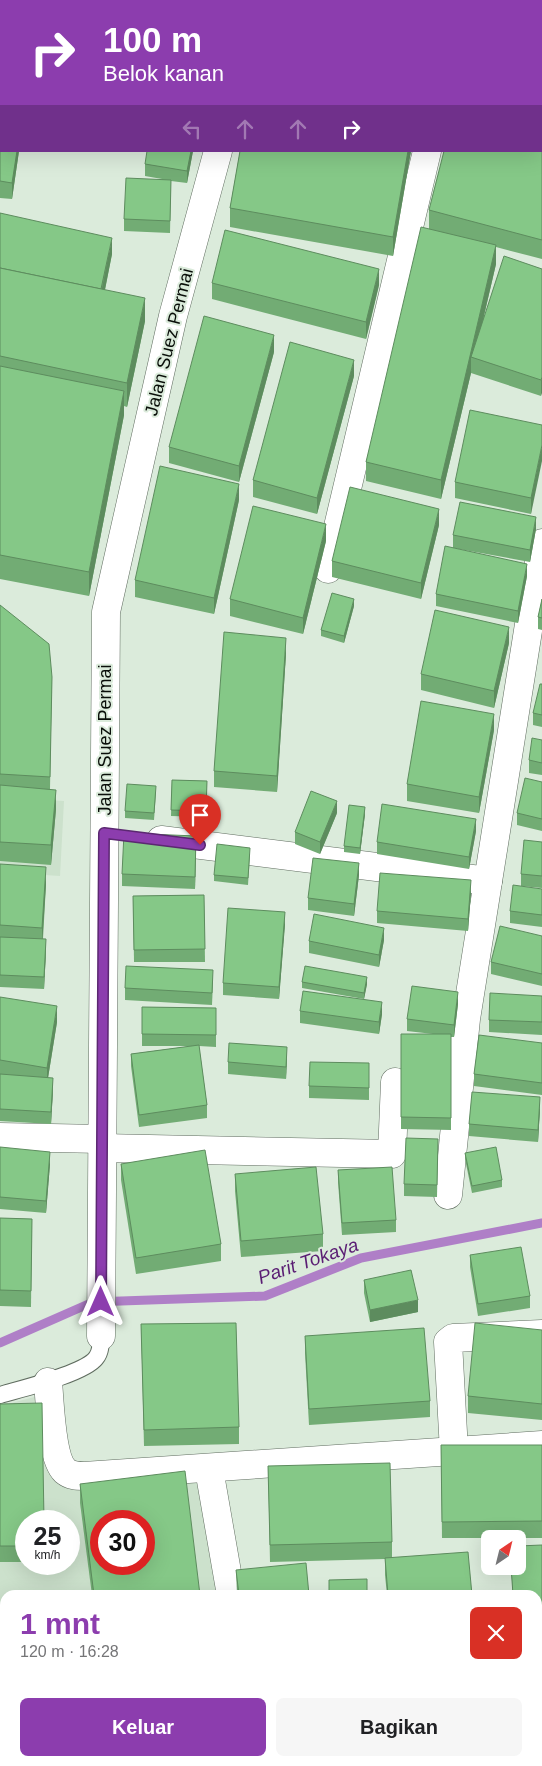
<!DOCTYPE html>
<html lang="id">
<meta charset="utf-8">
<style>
:root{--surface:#fff;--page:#f6f6f6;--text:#202124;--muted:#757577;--accent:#8c3dae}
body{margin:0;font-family:Helvetica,sans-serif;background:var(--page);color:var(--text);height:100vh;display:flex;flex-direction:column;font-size:19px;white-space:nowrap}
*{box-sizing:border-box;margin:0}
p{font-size:16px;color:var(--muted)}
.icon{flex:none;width:28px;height:28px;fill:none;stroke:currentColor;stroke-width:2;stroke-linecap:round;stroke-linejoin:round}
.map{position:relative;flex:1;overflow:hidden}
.sheet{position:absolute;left:0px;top:1590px;width:542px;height:176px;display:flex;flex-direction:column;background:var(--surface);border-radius:15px 15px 0 0;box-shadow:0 5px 20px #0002}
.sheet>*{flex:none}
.top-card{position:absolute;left:0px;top:0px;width:542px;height:152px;box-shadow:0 5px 20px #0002;background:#8c3dae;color:#fff;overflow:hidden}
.needle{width:32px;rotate:35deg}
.fabs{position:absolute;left:481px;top:1530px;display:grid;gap:10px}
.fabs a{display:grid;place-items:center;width:45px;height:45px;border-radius:8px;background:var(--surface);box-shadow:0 5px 20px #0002;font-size:25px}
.speed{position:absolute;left:15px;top:1510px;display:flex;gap:10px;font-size:25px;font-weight:700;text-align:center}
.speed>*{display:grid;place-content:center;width:65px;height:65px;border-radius:50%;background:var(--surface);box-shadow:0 5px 20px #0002;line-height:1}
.speed small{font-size:12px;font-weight:400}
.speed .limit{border:8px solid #d22;background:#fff;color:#111}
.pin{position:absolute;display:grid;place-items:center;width:42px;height:42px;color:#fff;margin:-51px -21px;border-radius:50% 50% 50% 0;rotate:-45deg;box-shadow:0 0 5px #0007}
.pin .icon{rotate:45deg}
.me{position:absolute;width:55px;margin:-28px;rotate:0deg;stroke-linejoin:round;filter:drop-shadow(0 0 4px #0008)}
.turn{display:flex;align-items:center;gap:18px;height:105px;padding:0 20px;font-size:22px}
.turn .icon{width:65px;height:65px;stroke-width:2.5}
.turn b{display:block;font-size:35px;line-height:42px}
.lanes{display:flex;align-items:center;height:48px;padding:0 20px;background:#0003;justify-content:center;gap:25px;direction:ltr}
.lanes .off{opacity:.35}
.round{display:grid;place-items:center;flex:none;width:52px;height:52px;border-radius:8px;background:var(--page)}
.head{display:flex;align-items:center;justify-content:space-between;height:85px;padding:0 20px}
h1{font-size:30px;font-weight:600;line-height:38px;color:var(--accent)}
.cta{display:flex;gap:10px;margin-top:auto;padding:10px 20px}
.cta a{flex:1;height:58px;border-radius:8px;background:var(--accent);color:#fff;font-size:20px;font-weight:600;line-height:58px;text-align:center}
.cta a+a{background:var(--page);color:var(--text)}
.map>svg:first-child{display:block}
.built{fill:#cce1cc;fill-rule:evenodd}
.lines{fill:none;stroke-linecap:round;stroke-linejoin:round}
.stream{stroke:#af7fc7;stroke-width:9}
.service-casing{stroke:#606d60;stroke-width:18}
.minor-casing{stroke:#606d60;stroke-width:29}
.service{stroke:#fff;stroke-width:16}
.minor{stroke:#fff;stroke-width:28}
.wall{fill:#72ac74}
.shaded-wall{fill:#5d8c5e}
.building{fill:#85c887;stroke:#5d8c5e;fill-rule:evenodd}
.route-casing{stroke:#5b2871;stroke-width:12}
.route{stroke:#8c3dae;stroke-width:9}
.labels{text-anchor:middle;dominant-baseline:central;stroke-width:4;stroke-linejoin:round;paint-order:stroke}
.street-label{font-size:18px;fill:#090e09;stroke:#dbebdb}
.water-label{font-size:19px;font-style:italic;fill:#5a1d73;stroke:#dbebdb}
</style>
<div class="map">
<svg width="542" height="1766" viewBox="0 0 542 1766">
<rect width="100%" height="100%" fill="#dbebdb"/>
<g class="built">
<polygon points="0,797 64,801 60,876 0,872"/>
<path d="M 38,1396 L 57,1483 L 198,1478 L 218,1595 L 5,1595 L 5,1761 L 245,1761 L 245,1766 L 0,1766 L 0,1406 ZM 26,1521 L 69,1521 L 69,1564 L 26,1564 ZM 101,1521 L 144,1521 L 144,1564 L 101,1564 Z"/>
</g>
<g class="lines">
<polyline class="stream" points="0,1343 93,1302 265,1296 361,1258 542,1223"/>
<defs>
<path id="service" d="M 0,1395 C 20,1389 84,1374 96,1358 C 101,1352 101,1343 101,1336"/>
<g id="minor">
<polyline points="0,52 1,52"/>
<polyline points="541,118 542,118"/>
<polyline points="328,569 427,151"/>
<polyline points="161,840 488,881"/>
<polyline points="0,1137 102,1139"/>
<polyline points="102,1148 392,1154 395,1082"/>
<polyline points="448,1195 466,1019 542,543"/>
<polyline points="101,1336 106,612 173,316 218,151"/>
<path d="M 48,1382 C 50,1402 51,1458 65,1471 C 71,1476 77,1476 84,1476 L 542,1445"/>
<polyline points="454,1451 448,1342 453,1338 542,1334"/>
<polyline points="209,1469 231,1595"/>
<polyline points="538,1671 542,1671"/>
<polyline points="0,1720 5,1720"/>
<polyline points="257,1761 257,1766"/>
</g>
</defs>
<use href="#service" class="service-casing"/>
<use href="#minor" class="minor-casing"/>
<use href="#service" class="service"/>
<use href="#minor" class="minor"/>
</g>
<g class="wall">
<polygon points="7,0 102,0 102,1 15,1"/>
<polygon points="114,0 166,0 166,1 122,1"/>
<rect x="179" y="0" width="52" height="1"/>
<polygon points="251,0 274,0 273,1 251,1"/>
<polygon points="542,0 542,69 541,69 541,1"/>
<polygon points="0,82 1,151 19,151 12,199 0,198"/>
<polygon points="542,150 542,259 496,247 496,264 484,316 542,269 541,396 471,373 441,499 366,481 366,462 429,229 429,210"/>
<polygon points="193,151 187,183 171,181 170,233 124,231 124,219 162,179 145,176 145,164"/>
<polygon points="240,151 411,151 393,256 230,227 230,208"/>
<polygon points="0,213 112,254 105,290 145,321 127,407 124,406 124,415 89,596 0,579"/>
<polygon points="212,283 379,285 366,339 212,299"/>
<polygon points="274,352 239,482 169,463 169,447"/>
<polygon points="354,376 317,514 253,497 253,480"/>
<polygon points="542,425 531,514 455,498 455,482"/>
<polygon points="239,500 214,614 135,597 135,580"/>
<polygon points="439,525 421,599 332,577 332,561"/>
<polygon points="536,529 530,562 453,548 453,535"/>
<polygon points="326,541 303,634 230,616 230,599"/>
<polygon points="527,576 518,623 436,606 436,594"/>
<polygon points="542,599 542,630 538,629 538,617"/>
<polygon points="0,605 52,677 50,789 56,809 51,865 0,861"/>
<polygon points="354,606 344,643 321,636 321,630"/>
<polygon points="509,643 494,708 421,690 421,674"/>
<polygon points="286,654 277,792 214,787 214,771"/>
<polygon points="542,684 542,727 533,725 533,713"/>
<polygon points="494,730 479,813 407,801 407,784"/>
<polygon points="542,740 542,775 529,773 529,760"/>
<polygon points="172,780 207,781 206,817 171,816"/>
<polygon points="542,782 542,831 517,825 517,813"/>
<polygon points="156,792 154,820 125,818 125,811"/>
<polygon points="337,813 320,854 295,844 295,832"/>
<polygon points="365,814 360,854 344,852 344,846"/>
<polygon points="476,831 469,869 377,854 377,842"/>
<polygon points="542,842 542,888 521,886 521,874"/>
<polygon points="196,849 195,889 122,886 122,874"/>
<polygon points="250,854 248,885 214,881 214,875"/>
<polygon points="0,864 46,884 43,939 46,951 44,989 0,987"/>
<polygon points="359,875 354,916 308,910 308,898"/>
<polygon points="542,889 542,927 510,923 510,911"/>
<polygon points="471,893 468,931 377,923 377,911"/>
<polygon points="204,895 205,962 134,962 133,896"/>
<polygon points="285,924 279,999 223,995 223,983"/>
<polygon points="542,936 542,986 491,974 491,962"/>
<polygon points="384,940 379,967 309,953 309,941"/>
<polygon points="213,982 212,1005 125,1000 125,988"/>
<polygon points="302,982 367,984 364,999 302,988"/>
<polygon points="542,996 542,1035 489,1032 489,1020"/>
<polygon points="0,997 57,1022 48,1078 53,1090 51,1124 0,1121"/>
<polygon points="458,1004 454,1037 451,1037 451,1130 401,1129 401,1034 433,1034 407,1031 407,1019"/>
<polygon points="142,1007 216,1008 216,1047 199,1046 207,1105 207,1118 139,1127 131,1066 131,1054 191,1046 142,1046"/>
<polygon points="300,1011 382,1014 379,1034 300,1023"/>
<polygon points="542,1043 542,1095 474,1086 474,1074"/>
<polygon points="287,1059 286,1079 228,1074 228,1062"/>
<polygon points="369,1063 369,1100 309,1098 309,1086"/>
<polygon points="540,1109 538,1142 469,1136 469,1124"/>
<polygon points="0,1147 50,1164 46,1213 0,1209"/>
<polygon points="438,1151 437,1197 404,1196 404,1184"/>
<polygon points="465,1153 502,1180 502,1187 472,1193 465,1159"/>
<polygon points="121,1164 221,1244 221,1261 136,1274 121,1180"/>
<polygon points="338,1170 396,1220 396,1232 342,1235 338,1182"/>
<polygon points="235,1174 323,1234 323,1251 241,1257 235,1191"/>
<polygon points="0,1218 32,1219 31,1307 0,1306"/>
<polygon points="470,1255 530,1296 530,1308 478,1316 470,1267"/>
<polygon points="364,1280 418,1312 370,1322 364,1293"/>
<polygon points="141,1324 239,1427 239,1444 144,1446"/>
<polygon points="542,1330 542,1420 468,1413 468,1396"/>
<polygon points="305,1336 430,1401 430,1417 309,1425 305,1353"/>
<polygon points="0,1404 26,1521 26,1562 0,1562"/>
<polygon points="441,1445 542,1445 542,1538 442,1538"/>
<polygon points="268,1466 392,1542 392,1558 472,1595 387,1595 385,1575 385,1559 270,1562"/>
<polygon points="80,1484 200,1595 92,1595 80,1503"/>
<polygon points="542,1545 542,1635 538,1635 538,1595 513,1595 511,1566 518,1566"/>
<polygon points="236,1570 309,1595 237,1595"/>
<polygon points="538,1674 542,1677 542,1753 538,1753"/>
<rect x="108" y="1761" width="114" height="5"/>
<rect x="275" y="1761" width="76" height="5"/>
<rect x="431" y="1761" width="46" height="5"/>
</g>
<g class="shaded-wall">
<polygon points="17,151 19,151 12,199 12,183"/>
<polygon points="191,151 193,151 187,183 187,171"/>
<polygon points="408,151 411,151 393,256 393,237"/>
<polygon points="112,238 112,254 101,309 101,293"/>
<polygon points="496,245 496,264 474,358 471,357 471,373 441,499 441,480"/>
<polygon points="379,269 379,285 366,339 366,322"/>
<polygon points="145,298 145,321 127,407 127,383"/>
<polygon points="274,335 274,352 239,482 239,466"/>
<polygon points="354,360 354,376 317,514 317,498"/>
<polygon points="542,377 542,393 541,396 541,380"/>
<polygon points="124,391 124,415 89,596 89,572"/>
<polygon points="542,445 542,461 531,514 531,498"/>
<polygon points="239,484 239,500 214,614 214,598"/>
<polygon points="439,509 439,525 421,599 421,583"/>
<polygon points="536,517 536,529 530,562 530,550"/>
<polygon points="326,524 326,541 303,634 303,618"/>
<polygon points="527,564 527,576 518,623 518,611"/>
<polygon points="354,599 354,606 344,643 344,636"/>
<polygon points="509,627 509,643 494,708 494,691"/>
<polygon points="286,638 286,654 277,792 277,776"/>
<polygon points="494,714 494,730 479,813 479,797"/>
<polygon points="56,790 56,809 51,865 51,845"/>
<polygon points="337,801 337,813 320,854 320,842"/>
<polygon points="365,807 365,814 360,854 360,848"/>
<polygon points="476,819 476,831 469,869 469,857"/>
<polygon points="196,836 196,849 195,889 195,877"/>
<polygon points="359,863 359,875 354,916 354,904"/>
<polygon points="46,867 46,884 42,945 42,928"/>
<polygon points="471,880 471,893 468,931 468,919"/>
<polygon points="285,912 285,924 279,999 279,987"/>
<polygon points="384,928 384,940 379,967 379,955"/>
<polygon points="46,939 46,951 44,989 44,977"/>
<polygon points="367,977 367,984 364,999 364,993"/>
<polygon points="458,992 458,1004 454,1037 454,1025"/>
<polygon points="382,1002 382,1014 379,1034 379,1022"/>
<polygon points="57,1006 57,1022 47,1084 47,1068"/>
<polygon points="287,1047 287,1059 286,1079 286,1067"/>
<polygon points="53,1078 53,1090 51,1124 51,1112"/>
<polygon points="540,1097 540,1109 538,1142 538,1130"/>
<polygon points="50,1152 50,1164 46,1213 46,1201"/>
<polygon points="418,1300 418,1312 370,1322 370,1310"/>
</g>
<g class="building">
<rect x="291" y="0" width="63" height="1"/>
<polygon points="377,0 419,0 418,1 377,1"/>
<polygon points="436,0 463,0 463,1 435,1"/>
<rect x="466" y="0" width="73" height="1"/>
<polygon points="540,0 542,0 542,57 541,57 541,1 540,1"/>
<polygon points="0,82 1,83 1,151 17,151 12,183 0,181"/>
<polygon points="541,150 542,150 542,240 429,210 444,151 541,151"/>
<polygon points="147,151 191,151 187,171 145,164"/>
<polygon points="240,151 408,151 393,237 230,208"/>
<polygon points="126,178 171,180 170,221 124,219"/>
<polygon points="0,213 112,238 101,289 0,268"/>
<polygon points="421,227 496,245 441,480 366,462"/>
<polygon points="225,230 379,269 366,322 212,283"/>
<polygon points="504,256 542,269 542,377 541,380 471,357"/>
<polygon points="0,268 145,298 127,383 0,356"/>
<polygon points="204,316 274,335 239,466 169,447"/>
<polygon points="290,342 354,360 317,498 253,480"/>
<polygon points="0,366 124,391 89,572 0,555"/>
<polygon points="470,410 542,425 542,445 531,498 455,482"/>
<polygon points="160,466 239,484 214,598 135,580"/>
<polygon points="350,487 439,509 421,583 332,561"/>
<polygon points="460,502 536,517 530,550 453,535"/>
<polygon points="253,506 326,524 303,618 230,599"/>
<polygon points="445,546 527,564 518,611 436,594"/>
<polygon points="332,593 354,599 344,636 321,630"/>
<polygon points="542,599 542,618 538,617"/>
<polygon points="0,605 49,644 52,677 50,777 0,774"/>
<polygon points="435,610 509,627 494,691 421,674"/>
<polygon points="224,632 286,638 277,776 214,771"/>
<polygon points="540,684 542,684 542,715 533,713"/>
<polygon points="421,701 494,714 479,797 407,784"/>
<polygon points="532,738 542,740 542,763 529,760"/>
<polygon points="525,778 542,782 542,819 517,813"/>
<polygon points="172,780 207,781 206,811 171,810"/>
<polygon points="127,784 156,786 154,813 125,811"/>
<polygon points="0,785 56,790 51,845 0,842"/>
<polygon points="311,791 337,801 320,842 295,832"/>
<polygon points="382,804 476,819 469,857 377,842"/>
<polygon points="349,805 365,807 360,848 344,846"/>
<polygon points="124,833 196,836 195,877 122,874"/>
<polygon points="524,840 542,842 542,876 521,874"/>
<polygon points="217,844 250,848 248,878 214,875"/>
<polygon points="313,858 359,863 354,904 308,898"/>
<polygon points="0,864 46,867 42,928 0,925"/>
<polygon points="380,873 471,880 468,919 377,911"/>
<polygon points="513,885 542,889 542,915 510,911"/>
<polygon points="204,895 205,949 134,950 133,896"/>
<polygon points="228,908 285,912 279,987 223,983"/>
<polygon points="314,914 384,928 379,955 309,941"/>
<polygon points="500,926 542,936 542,974 491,962"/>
<polygon points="0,937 46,939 44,977 0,975"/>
<polygon points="126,966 213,970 212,993 125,988"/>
<polygon points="305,966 367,977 364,993 302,982"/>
<polygon points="412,986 458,992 454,1025 407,1019"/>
<polygon points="303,991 382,1002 379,1022 300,1011"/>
<polygon points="490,993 542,996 542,1022 489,1020"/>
<polygon points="0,997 57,1006 47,1068 0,1060"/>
<polygon points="142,1007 216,1008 216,1035 142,1034"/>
<polygon points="401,1034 451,1034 451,1118 401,1117"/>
<polygon points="479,1035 542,1043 542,1083 474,1074"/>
<polygon points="229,1043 287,1047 286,1067 228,1062"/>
<polygon points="199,1045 207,1105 139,1115 131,1054"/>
<polygon points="310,1062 369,1063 369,1088 309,1086"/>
<polygon points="0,1074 53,1078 51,1112 0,1109"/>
<polygon points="472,1092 540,1097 538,1130 469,1124"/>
<polygon points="406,1138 438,1139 437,1185 404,1184"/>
<polygon points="0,1147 50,1152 46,1201 0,1197"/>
<polygon points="496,1147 502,1180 472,1186 465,1153"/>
<polygon points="205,1150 221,1244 136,1258 121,1164"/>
<polygon points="316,1167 323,1234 241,1241 235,1174"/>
<polygon points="392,1167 396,1220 342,1223 338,1170"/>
<polygon points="0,1218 32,1219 31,1291 0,1290"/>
<polygon points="521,1247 530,1296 478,1304 470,1255"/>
<polygon points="411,1270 418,1300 370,1310 364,1280"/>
<polygon points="236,1323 239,1427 144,1430 141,1324"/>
<polygon points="475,1323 542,1330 542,1404 468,1396"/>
<polygon points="424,1328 430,1401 309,1409 305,1336"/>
<polygon points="42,1403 44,1521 26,1521 26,1546 0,1546 0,1404"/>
<polygon points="441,1445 542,1445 542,1521 442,1522"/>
<polygon points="390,1463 392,1542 270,1545 268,1466"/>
<path d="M 185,1471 L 200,1595 L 94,1595 L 80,1484 ZM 101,1521 L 144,1521 L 144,1564 L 101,1564 Z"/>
<polygon points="542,1545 542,1623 538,1623 538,1595 513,1595 511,1566 518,1566 518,1546"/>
<polygon points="468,1552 472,1595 388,1595 385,1558"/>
<polygon points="306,1563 309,1595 239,1595 236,1570"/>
<polygon points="367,1579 367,1595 329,1595 329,1580"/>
<rect x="538" y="1674" width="4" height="67"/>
<polygon points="0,1723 5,1723 5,1761 80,1761 81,1766 0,1766"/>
<polygon points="110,1761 222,1761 222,1766 111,1766"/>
</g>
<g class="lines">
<defs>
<polyline id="route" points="101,1302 104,833 200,845"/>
</defs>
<use href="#route" class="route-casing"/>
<use href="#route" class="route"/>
</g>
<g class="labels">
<g class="street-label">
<text transform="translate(169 342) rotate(-76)">Jalan Suez Permai</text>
<text transform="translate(105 740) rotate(-90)">Jalan Suez Permai</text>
</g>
<g class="water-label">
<text transform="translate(308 1261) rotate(-19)">Parit Tokaya</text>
</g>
</g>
</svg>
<div class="fabs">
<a><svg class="needle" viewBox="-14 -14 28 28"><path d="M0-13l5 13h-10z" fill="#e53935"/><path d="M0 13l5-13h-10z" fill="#757577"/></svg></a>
</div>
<div class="speed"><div>25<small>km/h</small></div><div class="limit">30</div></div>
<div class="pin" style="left:200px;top:845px;background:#d93025"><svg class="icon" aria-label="arrive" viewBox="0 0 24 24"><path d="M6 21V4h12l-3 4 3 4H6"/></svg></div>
<svg class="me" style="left:101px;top:1302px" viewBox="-20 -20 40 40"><path d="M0-17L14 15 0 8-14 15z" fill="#8c3dae" stroke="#fff" stroke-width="4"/></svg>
<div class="top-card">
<div class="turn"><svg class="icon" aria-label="right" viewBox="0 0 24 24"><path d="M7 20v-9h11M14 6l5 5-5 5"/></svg><div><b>100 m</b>Belok kanan</div></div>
<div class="lanes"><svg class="icon off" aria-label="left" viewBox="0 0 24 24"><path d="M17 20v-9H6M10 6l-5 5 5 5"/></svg><svg class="icon off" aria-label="ahead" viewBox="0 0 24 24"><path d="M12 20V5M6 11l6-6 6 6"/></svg><svg class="icon off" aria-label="ahead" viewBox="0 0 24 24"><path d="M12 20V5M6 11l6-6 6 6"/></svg><svg class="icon" aria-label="right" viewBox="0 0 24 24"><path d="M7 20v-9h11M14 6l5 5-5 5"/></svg></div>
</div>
<section class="sheet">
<div class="head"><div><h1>1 mnt</h1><p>120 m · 16:28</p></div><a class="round" style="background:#d93025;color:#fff"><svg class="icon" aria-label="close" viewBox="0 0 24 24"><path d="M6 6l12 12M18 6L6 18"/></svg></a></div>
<div class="cta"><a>Keluar</a><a>Bagikan</a></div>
</section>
</div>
